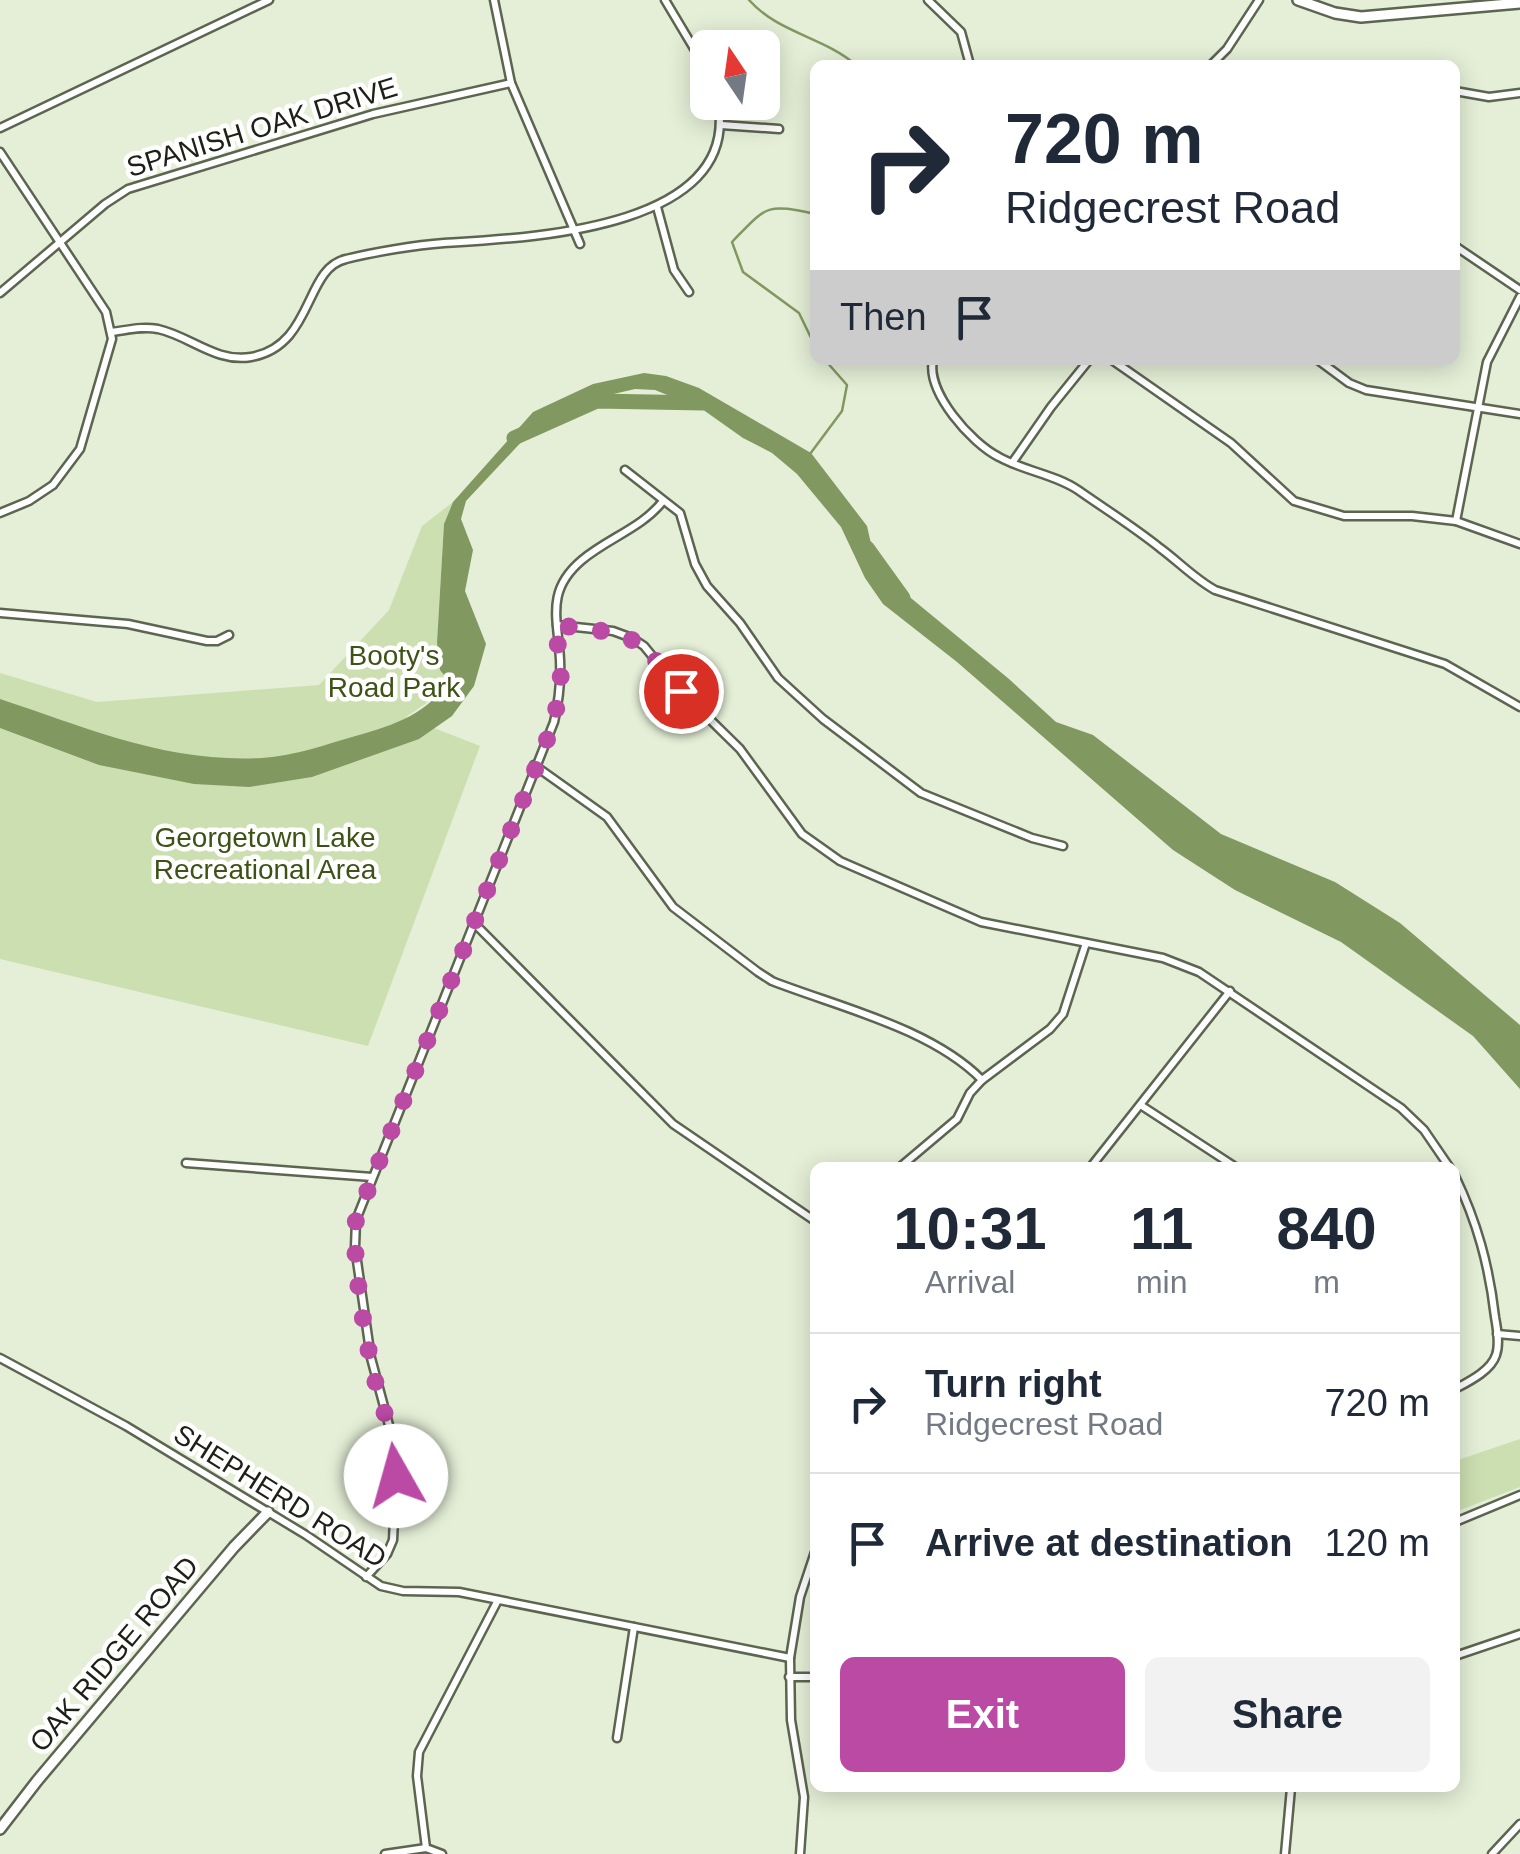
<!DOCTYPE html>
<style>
:root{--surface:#fff;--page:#f2f2f3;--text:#1f2937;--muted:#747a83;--line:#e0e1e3;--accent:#bb4aa5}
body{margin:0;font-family:Helvetica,sans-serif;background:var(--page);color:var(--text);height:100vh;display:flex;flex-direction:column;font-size:38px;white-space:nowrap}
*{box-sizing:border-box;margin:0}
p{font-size:32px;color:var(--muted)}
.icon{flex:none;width:55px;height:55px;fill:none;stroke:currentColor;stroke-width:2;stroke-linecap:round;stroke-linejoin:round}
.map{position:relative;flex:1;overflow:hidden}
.sheet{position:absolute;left:810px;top:1162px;width:650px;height:630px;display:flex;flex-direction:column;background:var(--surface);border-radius:15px;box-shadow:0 5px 25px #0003}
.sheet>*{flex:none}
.guide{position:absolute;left:810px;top:60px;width:650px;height:305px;border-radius:15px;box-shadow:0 5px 25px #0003;background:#fff;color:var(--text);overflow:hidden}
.needle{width:65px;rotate:347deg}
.buttons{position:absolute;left:690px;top:30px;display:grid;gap:20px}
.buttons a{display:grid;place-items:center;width:90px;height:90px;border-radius:15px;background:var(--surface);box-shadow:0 5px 25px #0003;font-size:50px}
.pin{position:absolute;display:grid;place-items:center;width:85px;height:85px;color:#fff;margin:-42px;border:5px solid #fff;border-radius:50%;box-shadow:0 2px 10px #0007}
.me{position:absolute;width:110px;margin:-55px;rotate:353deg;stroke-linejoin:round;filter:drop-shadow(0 0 8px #0008)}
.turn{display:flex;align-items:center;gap:35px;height:210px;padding:0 30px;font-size:45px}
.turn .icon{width:130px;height:130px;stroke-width:2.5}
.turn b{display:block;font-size:70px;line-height:85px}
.then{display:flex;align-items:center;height:95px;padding:0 30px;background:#0003;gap:20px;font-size:38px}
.eta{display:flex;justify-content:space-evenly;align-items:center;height:170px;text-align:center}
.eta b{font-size:60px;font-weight:700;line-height:70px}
.primary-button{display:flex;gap:20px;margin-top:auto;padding:20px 30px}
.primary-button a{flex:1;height:115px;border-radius:15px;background:var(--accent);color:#fff;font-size:40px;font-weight:700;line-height:115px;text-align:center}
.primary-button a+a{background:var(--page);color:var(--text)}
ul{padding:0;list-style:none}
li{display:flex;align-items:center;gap:30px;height:140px;padding:0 30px;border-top:2px solid var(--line)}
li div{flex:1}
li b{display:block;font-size:38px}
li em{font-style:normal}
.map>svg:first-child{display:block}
.green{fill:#ccdfb1}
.water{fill:#829861}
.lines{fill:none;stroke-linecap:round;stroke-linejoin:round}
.stream{stroke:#829861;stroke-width:2.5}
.river{stroke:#829861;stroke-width:15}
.street-casing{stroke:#5c6550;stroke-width:11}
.secondary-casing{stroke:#5c6550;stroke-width:14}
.street{stroke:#fff;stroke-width:6}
.secondary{stroke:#fff;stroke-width:9}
.route{stroke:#bb4aa5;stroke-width:18;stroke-dasharray:0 32.4}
.labels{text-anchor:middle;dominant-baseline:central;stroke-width:9;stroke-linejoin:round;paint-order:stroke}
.street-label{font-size:28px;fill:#1d2017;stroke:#fff}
.park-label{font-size:28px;fill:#3e5216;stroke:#fff}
</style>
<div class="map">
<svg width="1520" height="1854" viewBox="0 0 1520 1854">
<rect width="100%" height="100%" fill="#e5efd7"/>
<g class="green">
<polygon points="453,502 444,524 437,642 448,679 442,692 406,717 480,746 368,1046 0,959 0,673 97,702 319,685 389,610 422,526"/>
<polygon points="1520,1439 1520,1487 1455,1512 1455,1461"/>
</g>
<path class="water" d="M 644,373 L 666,376 L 699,388 L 811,453 L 867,526 L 872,548 L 883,575 L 1009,679 L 1056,722 L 1093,735 L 1221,834 L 1335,882 L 1400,923 L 1520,1025 L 1520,1089 L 1473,1036 L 1341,942 L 1235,890 L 1173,850 L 957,662 L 883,604 L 865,578 L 841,527 L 797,474 L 772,453 L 743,438 L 702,409 L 655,390 L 635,389 L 605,396 L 576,405 L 540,422 L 466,501 L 461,519 L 473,550 L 465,591 L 486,644 L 474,686 L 452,716 L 419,739 L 312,777 L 249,787 L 194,784 L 99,765 L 0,728 L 0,699 C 88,728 166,763 262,758 C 295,756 327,744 359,735 C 392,726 432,712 448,680 L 440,670 L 437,642 L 444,524 L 453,502 L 533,412 L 593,384 Z"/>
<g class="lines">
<g class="stream">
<path d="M 749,0 C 778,33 824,37 856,65"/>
<path d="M 815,214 C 765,203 767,206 732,242 L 743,272 L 799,313 L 815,346"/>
<polyline points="810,454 842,411 847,385 825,360"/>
</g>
<g class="river">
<polyline points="514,438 597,401 703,403"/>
<polyline points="867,548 903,598"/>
</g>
<defs>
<g id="street">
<polyline points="494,0 511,83 580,244"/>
<polyline points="665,0 708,72"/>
<polyline points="928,0 961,32 970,65"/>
<polyline points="1211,65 1227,49 1259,0"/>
<polyline points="1455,91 1489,97 1520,93"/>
<polyline points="721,125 779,129"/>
<polyline points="0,128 269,0"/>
<polyline points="0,152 106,312 112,339 80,449 53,485 29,501 0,513"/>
<polyline points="657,207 674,270 689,292"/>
<polyline points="1455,246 1520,290"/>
<polyline points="0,293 105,204 128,189 373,114 511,83"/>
<path d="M 112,332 C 128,330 142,326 158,329 C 190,336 216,363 251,357 C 314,346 304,268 346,259 C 374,252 416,245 444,243 C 527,238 742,230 718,102"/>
<path d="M 933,360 C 926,392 971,443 999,457 C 1024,471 1054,474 1078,490 C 1105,509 1134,527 1160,548 C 1179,562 1195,579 1215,590 L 1445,664 L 1520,707"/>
<polyline points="1112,360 1231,443 1294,501 1344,516 1412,516 1456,521 1520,544"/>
<polyline points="1318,360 1349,383 1366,390 1520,414"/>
<polyline points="1012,463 1051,407 1089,360"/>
<polyline points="625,470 680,513 695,564 707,586 740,623 778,678 823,719 921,793 1032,838 1063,846"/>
<polyline points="1456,521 1487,362 1520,297"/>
<polyline points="0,613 128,624 207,641 217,641 229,635"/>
<polyline points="557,625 613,631 632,638 644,646 681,691 740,749 802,834 840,861 981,922 1163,958 1199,972 1401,1108 1424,1130 1450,1168"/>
<path d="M 534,765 L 607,817 L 673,907 L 758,972 L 772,981 C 838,1007 931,1028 982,1080"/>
<polyline points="473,922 673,1124 815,1221"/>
<polyline points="1142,1106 1237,1168"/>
<polyline points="186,1163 372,1177"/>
<polyline points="899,1168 957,1119 970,1093 982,1080 1050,1029 1063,1014 1086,943"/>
<polyline points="1090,1168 1230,991"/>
<path d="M 1455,1176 C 1477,1222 1489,1265 1495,1317 C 1497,1328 1500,1344 1496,1355 C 1491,1371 1468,1382 1455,1389"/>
<polyline points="1497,1334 1520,1336"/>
<polyline points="0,1358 126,1426 306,1535 381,1586 403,1591 459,1592 790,1658"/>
<polyline points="1455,1522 1520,1495"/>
<path d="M 366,1577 L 387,1554 L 393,1540 L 397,1455 L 371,1358 L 355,1247 L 356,1220 L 554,722 C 559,701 561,681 560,660 C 558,619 545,591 582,560 C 608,538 642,528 663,501"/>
<polyline points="1455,1656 1520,1634"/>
<polyline points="789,1677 815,1677"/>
<polyline points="617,1738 634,1627"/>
<polyline points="426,1848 417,1776 419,1752 498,1600"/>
<polyline points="385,1854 426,1848 442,1854"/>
<polyline points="800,1854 804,1797 791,1720 790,1658 800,1597 815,1552"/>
<polyline points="1285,1854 1291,1788"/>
<polyline points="1492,1854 1520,1824"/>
</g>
<g id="secondary">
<polyline points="1298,0 1335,13 1361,17 1520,3"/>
<polyline points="0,1829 37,1781 234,1547 268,1512"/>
</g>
</defs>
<use href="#street" class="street-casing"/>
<use href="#secondary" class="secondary-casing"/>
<use href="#street" class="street"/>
<use href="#secondary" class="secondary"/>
</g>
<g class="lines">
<path class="route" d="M 396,1476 C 399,1445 386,1421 378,1392 C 367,1351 351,1260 356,1220 L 554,722 L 561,680 L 556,625 C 633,635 632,629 681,691"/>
</g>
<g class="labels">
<g class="street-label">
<text transform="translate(262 127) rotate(-17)">SPANISH OAK DRIVE</text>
<text transform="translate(280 1496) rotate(32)">SHEPHERD ROAD</text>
<text transform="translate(114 1654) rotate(-50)">OAK RIDGE ROAD</text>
</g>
<g class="park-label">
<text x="394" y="655">Booty's<tspan x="394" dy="32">Road Park</tspan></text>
<text x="265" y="837">Georgetown Lake<tspan x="265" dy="32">Recreational Area</tspan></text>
</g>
</g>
</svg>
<div class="buttons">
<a><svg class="needle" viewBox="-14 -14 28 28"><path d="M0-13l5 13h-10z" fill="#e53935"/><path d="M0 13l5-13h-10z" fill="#747a83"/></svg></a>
</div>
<div class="pin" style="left:681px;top:691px;background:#d93025"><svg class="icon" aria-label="arrive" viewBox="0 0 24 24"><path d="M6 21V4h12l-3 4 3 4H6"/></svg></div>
<svg class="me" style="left:396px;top:1476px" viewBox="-20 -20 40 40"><circle r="19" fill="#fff"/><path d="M0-13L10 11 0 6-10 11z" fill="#bb4aa5"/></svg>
<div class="guide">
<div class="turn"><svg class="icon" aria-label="right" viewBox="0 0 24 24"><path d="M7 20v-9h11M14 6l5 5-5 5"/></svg><div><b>720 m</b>Ridgecrest Road</div></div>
<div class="then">Then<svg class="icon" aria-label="arrive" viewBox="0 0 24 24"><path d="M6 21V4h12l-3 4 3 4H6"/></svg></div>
</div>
<section class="sheet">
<div class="eta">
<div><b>10:31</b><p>Arrival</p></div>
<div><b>11</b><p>min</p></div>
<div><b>840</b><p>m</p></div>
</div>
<ul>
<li><svg class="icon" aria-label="right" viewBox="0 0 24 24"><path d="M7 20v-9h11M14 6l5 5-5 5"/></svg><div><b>Turn right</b><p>Ridgecrest Road</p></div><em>720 m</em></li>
<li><svg class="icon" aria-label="arrive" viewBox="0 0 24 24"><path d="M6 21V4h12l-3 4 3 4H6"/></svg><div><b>Arrive at destination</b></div><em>120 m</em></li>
</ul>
<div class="primary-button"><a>Exit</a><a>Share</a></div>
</section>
</div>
